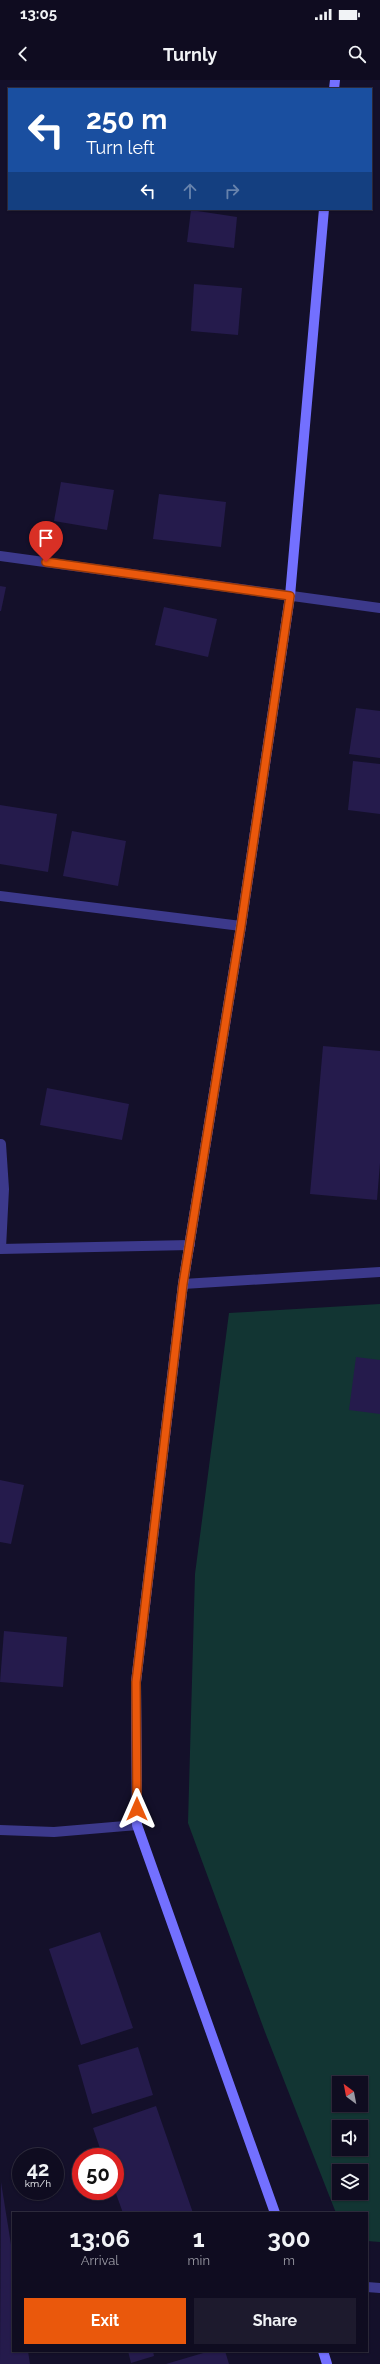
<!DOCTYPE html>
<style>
:root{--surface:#0f0c20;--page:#1d1a2d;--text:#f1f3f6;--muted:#9b9ba5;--line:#2f2c3e;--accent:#ea580c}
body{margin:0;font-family:Raleway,sans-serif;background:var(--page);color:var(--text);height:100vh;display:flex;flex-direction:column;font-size:15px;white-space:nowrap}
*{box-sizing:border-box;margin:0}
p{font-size:13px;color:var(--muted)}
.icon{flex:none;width:22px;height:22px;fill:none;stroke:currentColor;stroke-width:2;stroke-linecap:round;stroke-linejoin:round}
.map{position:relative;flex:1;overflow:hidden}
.details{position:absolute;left:12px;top:2132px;width:356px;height:140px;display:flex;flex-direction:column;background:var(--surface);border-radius:0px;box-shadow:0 1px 3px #0004,0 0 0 1px var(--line)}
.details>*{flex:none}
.top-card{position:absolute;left:8px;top:8px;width:364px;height:122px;border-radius:0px;box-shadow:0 1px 3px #0004,0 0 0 1px var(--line);background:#1a4fa0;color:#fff;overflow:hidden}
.needle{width:26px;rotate:328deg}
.fabs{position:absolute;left:332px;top:1996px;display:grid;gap:8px}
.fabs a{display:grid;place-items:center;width:36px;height:36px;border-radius:0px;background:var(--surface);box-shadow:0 1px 3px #0004,0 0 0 1px var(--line);font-size:20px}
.speed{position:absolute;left:12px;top:2068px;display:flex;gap:8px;font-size:20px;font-weight:700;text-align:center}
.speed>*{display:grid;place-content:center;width:52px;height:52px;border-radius:50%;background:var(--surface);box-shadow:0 1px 3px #0004,0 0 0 1px var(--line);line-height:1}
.speed small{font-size:10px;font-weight:400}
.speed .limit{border:6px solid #d22;background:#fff;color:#111}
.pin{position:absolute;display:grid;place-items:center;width:34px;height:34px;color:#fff;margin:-41px -17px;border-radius:50% 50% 50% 0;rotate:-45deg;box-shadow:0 0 4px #0007}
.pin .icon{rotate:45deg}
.me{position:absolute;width:44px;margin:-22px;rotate:0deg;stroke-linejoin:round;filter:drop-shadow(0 0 3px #0008)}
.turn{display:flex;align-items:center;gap:14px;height:84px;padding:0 12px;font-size:18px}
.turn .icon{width:52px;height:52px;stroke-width:2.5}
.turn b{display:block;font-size:28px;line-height:34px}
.lanes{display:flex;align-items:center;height:38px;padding:0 12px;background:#0003;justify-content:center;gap:20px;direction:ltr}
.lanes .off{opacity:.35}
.eta{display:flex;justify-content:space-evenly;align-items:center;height:68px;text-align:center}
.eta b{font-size:24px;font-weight:700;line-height:28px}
.action{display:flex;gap:8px;margin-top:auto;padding:8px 12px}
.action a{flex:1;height:46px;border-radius:0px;background:var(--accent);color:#fff;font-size:16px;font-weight:700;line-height:46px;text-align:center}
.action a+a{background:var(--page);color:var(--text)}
.status{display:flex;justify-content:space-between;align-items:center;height:28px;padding:0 20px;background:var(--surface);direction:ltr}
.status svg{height:11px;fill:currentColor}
header{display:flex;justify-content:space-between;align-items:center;height:52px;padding:0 12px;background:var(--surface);font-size:18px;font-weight:700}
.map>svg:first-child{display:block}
.green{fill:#123533;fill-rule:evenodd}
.building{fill:#251b4c}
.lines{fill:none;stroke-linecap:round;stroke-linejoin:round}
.service{stroke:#3c398b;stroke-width:10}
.minor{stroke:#3c398b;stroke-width:10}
.secondary{stroke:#7370ff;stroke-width:10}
.route-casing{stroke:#983908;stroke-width:10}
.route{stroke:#ea580c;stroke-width:7}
</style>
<div class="status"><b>13:05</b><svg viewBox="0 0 49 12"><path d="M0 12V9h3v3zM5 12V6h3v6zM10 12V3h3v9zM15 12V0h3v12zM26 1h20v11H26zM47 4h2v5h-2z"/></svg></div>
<header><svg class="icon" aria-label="back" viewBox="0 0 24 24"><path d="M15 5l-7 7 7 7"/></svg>Turnly<svg class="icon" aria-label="search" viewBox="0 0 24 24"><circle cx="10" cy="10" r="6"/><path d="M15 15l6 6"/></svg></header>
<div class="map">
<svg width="380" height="2284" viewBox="0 0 380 2284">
<rect width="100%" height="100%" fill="#14102a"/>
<path class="green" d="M 380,1224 L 380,2162 L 367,2161 L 367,2133 L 336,2133 L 265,1952 L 188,1743 L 195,1494 L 229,1233 ZM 339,2003 L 361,2003 L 361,2025 L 339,2025 ZM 339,2047 L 361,2047 L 361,2069 L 339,2069 ZM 339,2091 L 361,2091 L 361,2113 L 339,2113 Z"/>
<g class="building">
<polygon points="191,130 237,137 234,168 187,162"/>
<polygon points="194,204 242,208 238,255 191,251"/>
<polygon points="61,402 114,410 107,450 54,441"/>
<polygon points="159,414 226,422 221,467 153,459"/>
<polygon points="0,506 6,507 1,531 0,531"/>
<polygon points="164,527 217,539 208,577 155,565"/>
<polygon points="356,628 380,631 380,678 349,674"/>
<polygon points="353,681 380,684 380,734 348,730"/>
<polygon points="0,725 57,734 48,792 0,784"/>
<polygon points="72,751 126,761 118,806 63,796"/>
<polygon points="323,966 380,971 380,1083 377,1120 310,1114"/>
<polygon points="47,1008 129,1024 122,1060 40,1045"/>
<polygon points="356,1277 380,1280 380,1334 349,1330"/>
<polygon points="0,1400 24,1405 11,1464 0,1462"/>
<polygon points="4,1551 67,1557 63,1607 0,1602"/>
<polygon points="100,1852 133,1948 81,1965 49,1869"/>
<polygon points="138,1967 153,2015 92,2034 78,1985"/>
<polygon points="156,2026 193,2133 123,2133 115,2111 115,2077 103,2077 93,2048"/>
<polygon points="1,2102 13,2177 13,2271 28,2271 30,2284 0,2284"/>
<polygon points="128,2271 153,2271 154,2276 131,2283"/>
<polygon points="210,2271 225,2271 229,2284 166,2284"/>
</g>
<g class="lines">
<polyline class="service" points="1,1168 4,1109 1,1064"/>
<g class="minor">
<polyline points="0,476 380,528"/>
<polyline points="0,816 241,846"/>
<polyline points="0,1169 190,1165"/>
<polyline points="183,1204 380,1192"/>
<polyline points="0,1750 54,1752 137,1745"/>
<polyline points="367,2207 380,2208"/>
</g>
<g class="secondary">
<polyline points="334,9 335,0"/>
<polyline points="275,2133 137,1745 136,1602 183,1204 241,846 290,516 324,129"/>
<polyline points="323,2271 327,2284"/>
</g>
</g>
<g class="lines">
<defs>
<polyline id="route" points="46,482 290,516 241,846 183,1204 136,1602 137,1729"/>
</defs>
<use href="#route" class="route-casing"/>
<use href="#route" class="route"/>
</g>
</svg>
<div class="fabs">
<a><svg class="needle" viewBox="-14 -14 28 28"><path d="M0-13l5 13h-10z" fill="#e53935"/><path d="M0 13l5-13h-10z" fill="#9b9ba5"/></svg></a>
<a><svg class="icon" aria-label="sound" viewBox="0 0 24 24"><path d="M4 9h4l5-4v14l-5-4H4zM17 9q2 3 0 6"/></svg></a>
<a><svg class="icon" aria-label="layers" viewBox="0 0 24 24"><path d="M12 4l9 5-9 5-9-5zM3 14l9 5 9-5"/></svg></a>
</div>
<div class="speed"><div>42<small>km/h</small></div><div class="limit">50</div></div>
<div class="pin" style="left:46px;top:482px;background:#d93025"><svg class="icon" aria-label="arrive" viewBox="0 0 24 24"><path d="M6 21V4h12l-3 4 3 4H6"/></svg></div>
<svg class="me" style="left:137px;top:1729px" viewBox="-20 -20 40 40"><path d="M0-17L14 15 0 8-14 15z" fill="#ea580c" stroke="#fff" stroke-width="4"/></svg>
<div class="top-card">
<div class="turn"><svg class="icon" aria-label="left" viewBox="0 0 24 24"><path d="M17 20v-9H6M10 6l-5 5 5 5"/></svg><div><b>250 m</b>Turn left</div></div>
<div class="lanes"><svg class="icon" aria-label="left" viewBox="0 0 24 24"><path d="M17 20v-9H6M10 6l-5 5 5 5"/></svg><svg class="icon off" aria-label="ahead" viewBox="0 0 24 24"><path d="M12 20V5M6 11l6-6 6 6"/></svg><svg class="icon off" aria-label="right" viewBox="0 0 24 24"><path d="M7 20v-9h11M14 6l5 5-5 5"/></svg></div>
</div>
<section class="details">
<div class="eta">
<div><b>13:06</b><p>Arrival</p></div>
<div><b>1</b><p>min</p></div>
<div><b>300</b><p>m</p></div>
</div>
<div class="action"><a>Exit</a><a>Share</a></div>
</section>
</div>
